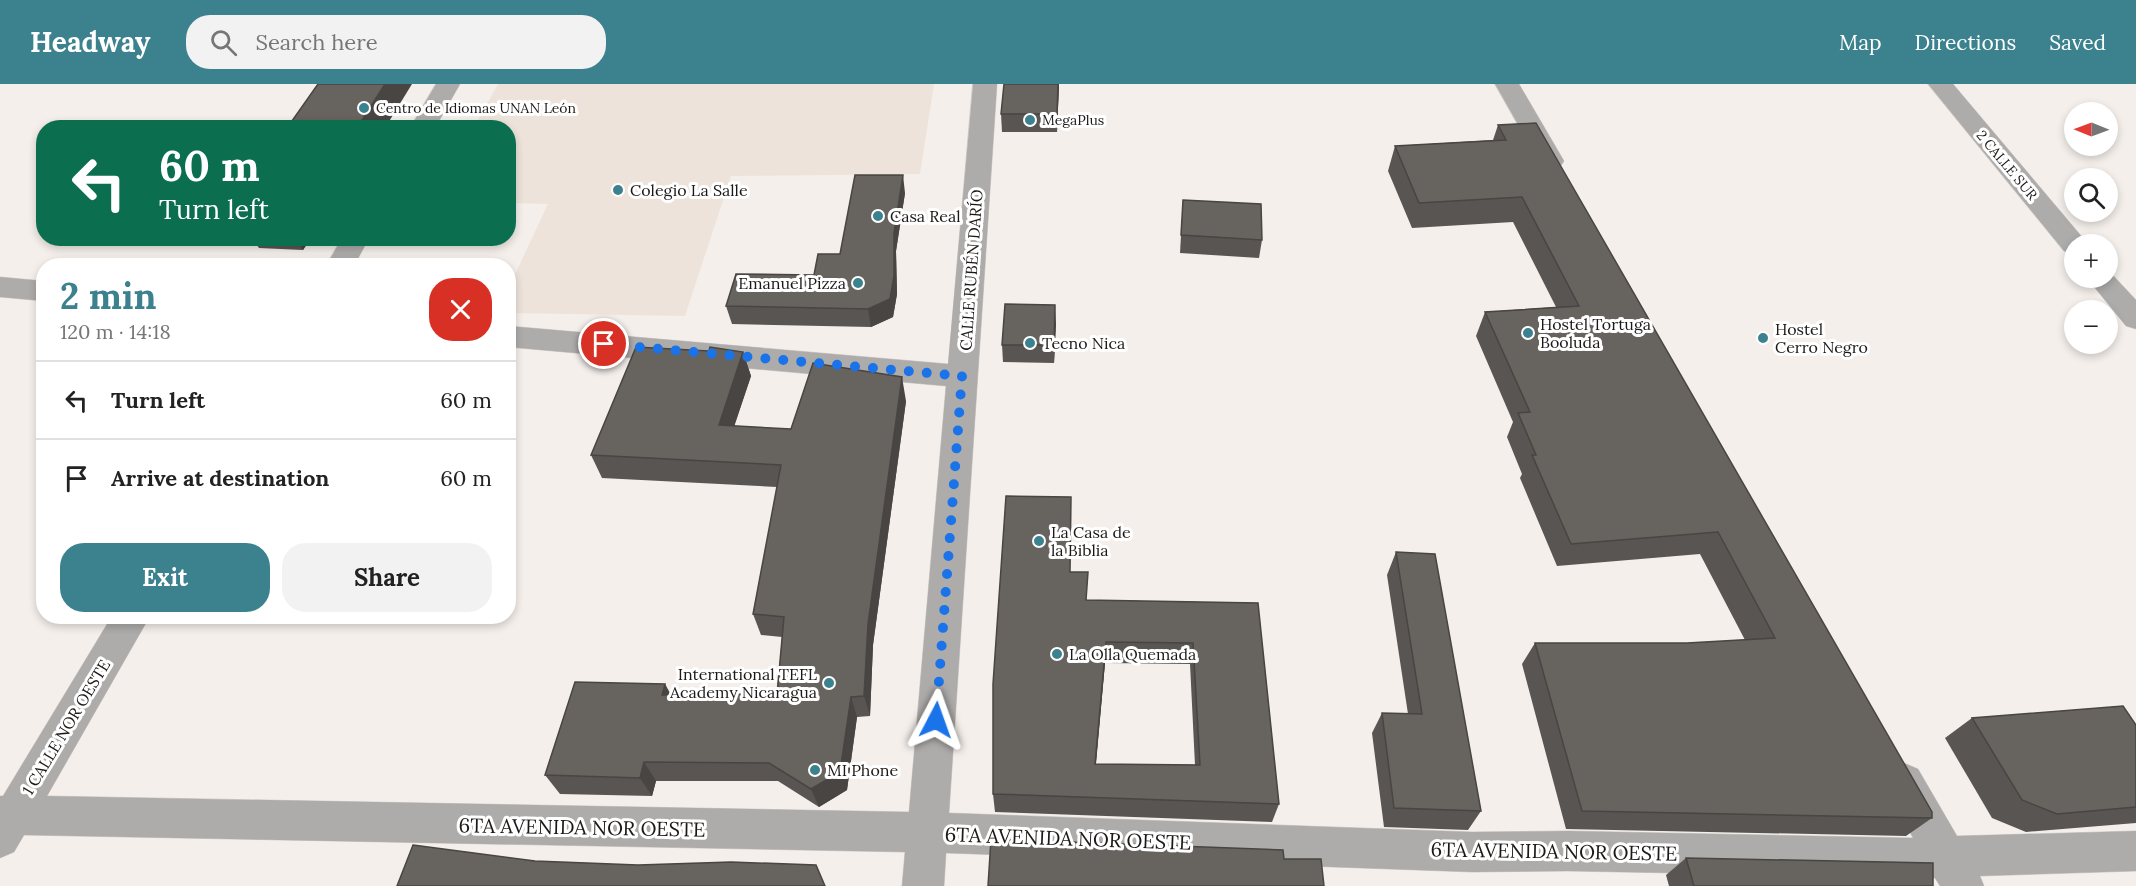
<!DOCTYPE html>
<meta charset="utf-8">
<style>
:root{--surface:#fff;--page:#f2f2f2;--text:#222;--muted:#767676;--line:#e0e0e0;--accent:#3c818e}
body{margin:0;font-family:Lora,serif;background:var(--page);color:var(--text);height:100vh;display:flex;flex-direction:column;font-size:22px;white-space:nowrap}
*{box-sizing:border-box;margin:0}
p{font-size:20px;color:var(--muted)}
.icon{flex:none;width:33px;height:33px;fill:none;stroke:currentColor;stroke-width:2;stroke-linecap:round;stroke-linejoin:round}
.map{position:relative;flex:1;overflow:hidden}
.drawer{position:absolute;left:36px;top:174px;width:480px;height:366px;display:flex;flex-direction:column;background:var(--surface);border-radius:24px;box-shadow:0 3px 9px #0003}
.drawer>*{flex:none}
.top-card{position:absolute;left:36px;top:36px;width:480px;height:126px;border-radius:24px;box-shadow:0 3px 9px #0003;background:#0b6e4f;color:#fff;overflow:hidden}
.needle{width:39px;rotate:271deg}
.buttons{position:absolute;left:2064px;top:18px;display:grid;gap:12px}
.buttons a{display:grid;place-items:center;width:54px;height:54px;border-radius:50%;background:var(--surface);box-shadow:0 3px 9px #0003;font-size:30px}
.pin{position:absolute;display:grid;place-items:center;width:51px;height:51px;color:#fff;margin:-26px;border:3px solid #fff;border-radius:50%;box-shadow:0 2px 6px #0007}
.me{position:absolute;width:66px;margin:-33px;rotate:4deg;stroke-linejoin:round;filter:drop-shadow(0 0 4px #0008)}
.turn{display:flex;align-items:center;gap:21px;height:126px;padding:0 24px;font-size:27px}
.turn .icon{width:78px;height:78px;stroke-width:2.5}
.turn b{display:block;font-size:42px;line-height:51px}
.round{display:grid;place-items:center;flex:none;width:63px;height:63px;border-radius:24px;background:var(--page)}
.overview{display:flex;align-items:center;justify-content:space-between;height:102px;padding:0 24px}
h1{font-size:36px;font-weight:700;line-height:45px;color:var(--accent)}
.action{display:flex;gap:12px;margin-top:auto;padding:12px 24px}
.action a{flex:1;height:69px;border-radius:24px;background:var(--accent);color:#fff;font-size:24px;font-weight:700;line-height:69px;text-align:center}
.action a+a{background:var(--page);color:var(--text)}
ul{padding:0;list-style:none}
li{display:flex;align-items:center;gap:18px;height:78px;padding:0 24px;border-top:2px solid var(--line)}
li div{flex:1}
li b{display:block;font-size:22px}
li em{font-style:normal}
header{display:flex;align-items:center;gap:36px;box-sizing:border-box;height:84px;padding:0 30px;background:var(--accent);color:#fff}
header strong{font-size:28px}
nav{display:flex;gap:33px;margin-inline-start:auto;font-size:21px}
.search{width:420px;height:54px;background:var(--page);display:flex;align-items:center;gap:15px;box-sizing:border-box;padding:0 21px;border-radius:24px;color:var(--muted);font-size:22px}
.map>svg:first-child{display:block}
.built{fill:#eee3da}
.lines{fill:none;stroke-linecap:round;stroke-linejoin:round}
.minor-casing{stroke:#d1cdc9;stroke-width:1}
.minor{fill:#aeacaa;fill-rule:evenodd}
.wall{fill:#595552;fill-rule:evenodd}
.shaded-wall{fill:#484542}
.building{fill:#67635f;stroke:#484542;stroke-width:1.5;fill-rule:evenodd}
.route{stroke:#1a73e8;stroke-width:10;stroke-dasharray:0 18}
.poi-dot{fill:#3c818e;stroke:#fff;stroke-width:2}
.labels{text-anchor:middle;dominant-baseline:central;stroke-width:6;stroke-linejoin:round;paint-order:stroke}
.far-poi-label{font-size:14px;fill:#1b1918;stroke:#fff;text-anchor:start}
.far-street-label{font-size:14px;fill:#1b1918;stroke:#fff}
.poi-label{font-size:16px;fill:#1b1918;stroke:#fff;text-anchor:start}
.street-label{font-size:16px;fill:#1b1918;stroke:#fff}
.near-street-label{font-size:20px;fill:#1b1918;stroke:#fff}
</style>
<header>
<strong>Headway</strong>
<div class="search"><svg class="icon" aria-label="search" viewBox="0 0 24 24"><circle cx="10" cy="10" r="6"/><path d="M15 15l6 6"/></svg>Search here</div>
<nav><a>Map</a><a>Directions</a><a>Saved</a></nav>
</header>
<div class="map">
<svg width="2136" height="802" viewBox="0 0 2136 802">
<rect width="100%" height="100%" fill="#f4efeb"/>
<polygon class="built" points="498,0 934,0 920,90 731,92 685,232 509,229 509,203 548,120 509,119 508,44 474,43"/>
<g class="lines">
<defs>
<g id="minor">
<polygon points="436,0 460,0 435,44 410,44"/>
<polygon points="973,0 997,0 949,729 1472,748 1568,747 1913,754 1884,698 1890,685 1904,679 1918,685 1957,752 2136,747 2136,787 1980,792 1984,802 1940,802 1935,794 1568,787 1472,788 946,769 944,802 902,802 905,768 24,751 14,768 0,774 0,712 3,712 112,532 150,532 47,712 909,728 946,302 508,263 508,242 948,280"/>
<polygon points="1495,0 1519,0 1564,77 1560,83 1551,85 1542,83"/>
<polygon points="1928,0 1953,0 2088,160 2074,160 2074,170 2064,167"/>
<polygon points="342,154 369,154 354,182 326,182"/>
<polygon points="2108,186 2136,216 2136,245 2126,242 2087,194 2108,194"/>
<polygon points="0,193 44,197 44,217 0,213"/>
</g>
</defs>
<use href="#minor" class="minor-casing"/>
<use href="#minor" class="minor"/>
</g>
<g class="wall">
<polygon points="1059,0 1057,48 1002,48 1001,30"/>
<polygon points="1498,41 1932,734 1906,752 1566,745 1522,580 1535,559 1687,559 1745,556 1700,470 1557,482 1520,394 1522,390 1507,353 1513,338 1476,252 1485,228 1556,223 1513,138 1412,144 1388,87 1395,62 1493,56"/>
<polygon points="905,109 896,167 897,210 893,233 871,243 732,240 726,222 814,191 840,170"/>
<polygon points="1183,116 1262,156 1259,174 1180,169"/>
<polygon points="252,154 311,154 303,166 259,164"/>
<polygon points="1056,239 1054,279 1003,278 1002,261"/>
<polygon points="743,268 751,292 734,342 791,345 906,317 873,561 870,632 857,633 847,706 819,723 778,697 656,697 652,712 560,710 545,691 665,600 670,611 777,610 782,553 761,551 753,530 777,403 602,394 591,371"/>
<polygon points="1396,468 1481,727 1468,746 1384,743 1372,649 1382,629 1408,630 1387,491"/>
<path d="M 1070,488 L 1087,516 L 1258,519 L 1279,720 L 1272,738 L 995,728 L 993,710 ZM 1105,579 L 1190,580 L 1195,681 L 1096,680 Z"/>
<polygon points="1972,634 2136,641 2136,739 2026,748 1992,734 1945,654"/>
<polygon points="1686,774 1933,802 1669,802 1666,791"/>
</g>
<g class="shaded-wall">
<polygon points="385,0 412,0 385,44 357,44"/>
<polygon points="1058,0 1059,0 1057,48 1057,30"/>
<polygon points="903,91 905,109 896,167 897,210 893,233 871,243 868,225"/>
<polygon points="296,154 311,154 303,166"/>
<polygon points="1055,221 1056,239 1054,279 1054,261"/>
<polygon points="743,268 751,292 727,364 719,341"/>
<polygon points="902,293 906,317 873,561 870,632 864,612 868,540"/>
<polygon points="1106,558 1105,579 1094,699 1095,680"/>
<polygon points="665,600 676,620 662,611"/>
<polygon points="851,613 857,633 847,706 819,723 811,705"/>
<polygon points="644,678 656,697 652,712 640,694"/>
</g>
<g class="building">
<polygon points="318,0 385,0 357,44 287,44"/>
<polygon points="1004,0 1058,0 1057,30 1001,30"/>
<polygon points="1536,39 1932,728 1932,734 1582,727 1535,559 1687,559 1775,554 1718,448 1571,460 1532,371 1536,371 1518,329 1530,328 1485,228 1579,222 1522,113 1419,119 1395,62 1506,56 1498,41"/>
<polygon points="855,91 903,91 894,149 894,192 890,215 868,225 726,222 736,190 814,191 818,170 840,170"/>
<polygon points="1183,116 1261,120 1262,156 1181,151"/>
<polygon points="1005,220 1055,221 1054,261 1002,261"/>
<polygon points="636,263 709,267 710,263 743,268 719,341 791,345 813,279 902,293 868,540 864,612 851,613 840,688 811,705 769,679 644,678 640,694 545,691 575,598 665,600 662,611 777,610 784,533 753,530 781,381 591,371"/>
<path d="M 1006,412 L 1071,413 L 1070,488 L 1088,488 L 1086,516 L 1258,519 L 1279,720 L 993,710 L 993,600 ZM 1106,558 L 1193,559 L 1200,681 L 1095,680 Z"/>
<polygon points="1396,468 1435,470 1481,727 1394,724 1382,629 1422,630"/>
<polygon points="2123,622 2136,641 2136,723 2057,730 2022,716 1972,634"/>
<polygon points="991,755 1283,766 1284,775 1321,775 1324,802 988,802"/>
<polygon points="413,761 535,777 638,781 731,778 816,781 825,802 397,802"/>
<polygon points="1686,774 1933,779 1933,802 1694,802"/>
</g>
<g class="lines">
<polyline class="route" points="604,260 962,292 936,636"/>
</g>
<g class="poi-dot">
<circle cx="364" cy="24" r="6"/>
<circle cx="1030" cy="36" r="6"/>
<circle cx="618" cy="106" r="6"/>
<circle cx="878" cy="132" r="6"/>
<circle cx="858" cy="199" r="6"/>
<circle cx="1528" cy="249" r="6"/>
<circle cx="1763" cy="254" r="6"/>
<circle cx="1030" cy="259" r="6"/>
<circle cx="1039" cy="457" r="6"/>
<circle cx="1057" cy="570" r="6"/>
<circle cx="829" cy="599" r="6"/>
<circle cx="815" cy="686" r="6"/>
</g>
<g class="labels">
<g class="far-poi-label">
<text x="376" y="24">Centro de Idiomas UNAN León</text>
<text x="1042" y="36">MegaPlus</text>
</g>
<g class="far-street-label">
<text transform="translate(2007 81) rotate(50)">2 CALLE SUR</text>
</g>
<g class="poi-label">
<text x="630" y="106">Colegio La Salle</text>
<text x="890" y="132">Casa Real</text>
<text x="846" y="199" text-anchor="end">Emanuel Pizza</text>
<text x="1540" y="240">Hostel Tortuga<tspan x="1540" dy="18">Booluda</tspan></text>
<text x="1775" y="245">Hostel<tspan x="1775" dy="18">Cerro Negro</tspan></text>
<text x="1042" y="259">Tecno Nica</text>
<text x="1051" y="448">La Casa de<tspan x="1051" dy="18">la Biblia</tspan></text>
<text x="1069" y="570">La Olla Quemada</text>
<text x="817" y="590" text-anchor="end">International TEFL<tspan x="817" dy="18">Academy Nicaragua</tspan></text>
<text x="827" y="686">MI Phone</text>
</g>
<g class="street-label">
<text transform="translate(971 186) rotate(-86)">CALLE RUBÉN DARÍO</text>
<text transform="translate(66 643) rotate(-59)">1 CALLE NOR OESTE</text>
</g>
<g class="near-street-label">
<text transform="translate(582 743) rotate(1)">6TA AVENIDA NOR OESTE</text>
<text transform="translate(1068 754) rotate(2)">6TA AVENIDA NOR OESTE</text>
<text transform="translate(1554 767) rotate(1)">6TA AVENIDA NOR OESTE</text>
</g>
</g>
</svg>
<div class="buttons">
<a><svg class="needle" viewBox="-14 -14 28 28"><path d="M0-13l5 13h-10z" fill="#e53935"/><path d="M0 13l5-13h-10z" fill="#767676"/></svg></a>
<a><svg class="icon" aria-label="search" viewBox="0 0 24 24"><circle cx="10" cy="10" r="6"/><path d="M15 15l6 6"/></svg></a>
<a>+</a>
<a>−</a>
</div>
<div class="pin" style="left:604px;top:260px;background:#d93025"><svg class="icon" aria-label="arrive" viewBox="0 0 24 24"><path d="M6 21V4h12l-3 4 3 4H6"/></svg></div>
<svg class="me" style="left:936px;top:636px" viewBox="-20 -20 40 40"><path d="M0-17L14 15 0 8-14 15z" fill="#1a73e8" stroke="#fff" stroke-width="4"/></svg>
<div class="top-card">
<div class="turn"><svg class="icon" aria-label="left" viewBox="0 0 24 24"><path d="M17 20v-9H6M10 6l-5 5 5 5"/></svg><div><b>60 m</b>Turn left</div></div>
</div>
<section class="drawer">
<div class="overview"><div><h1>2 min</h1><p>120 m · 14:18</p></div><a class="round" style="background:#d93025;color:#fff"><svg class="icon" aria-label="close" viewBox="0 0 24 24"><path d="M6 6l12 12M18 6L6 18"/></svg></a></div>
<ul>
<li><svg class="icon" aria-label="left" viewBox="0 0 24 24"><path d="M17 20v-9H6M10 6l-5 5 5 5"/></svg><div><b>Turn left</b></div><em>60 m</em></li>
<li><svg class="icon" aria-label="arrive" viewBox="0 0 24 24"><path d="M6 21V4h12l-3 4 3 4H6"/></svg><div><b>Arrive at destination</b></div><em>60 m</em></li>
</ul>
<div class="action"><a>Exit</a><a>Share</a></div>
</section>
</div>
